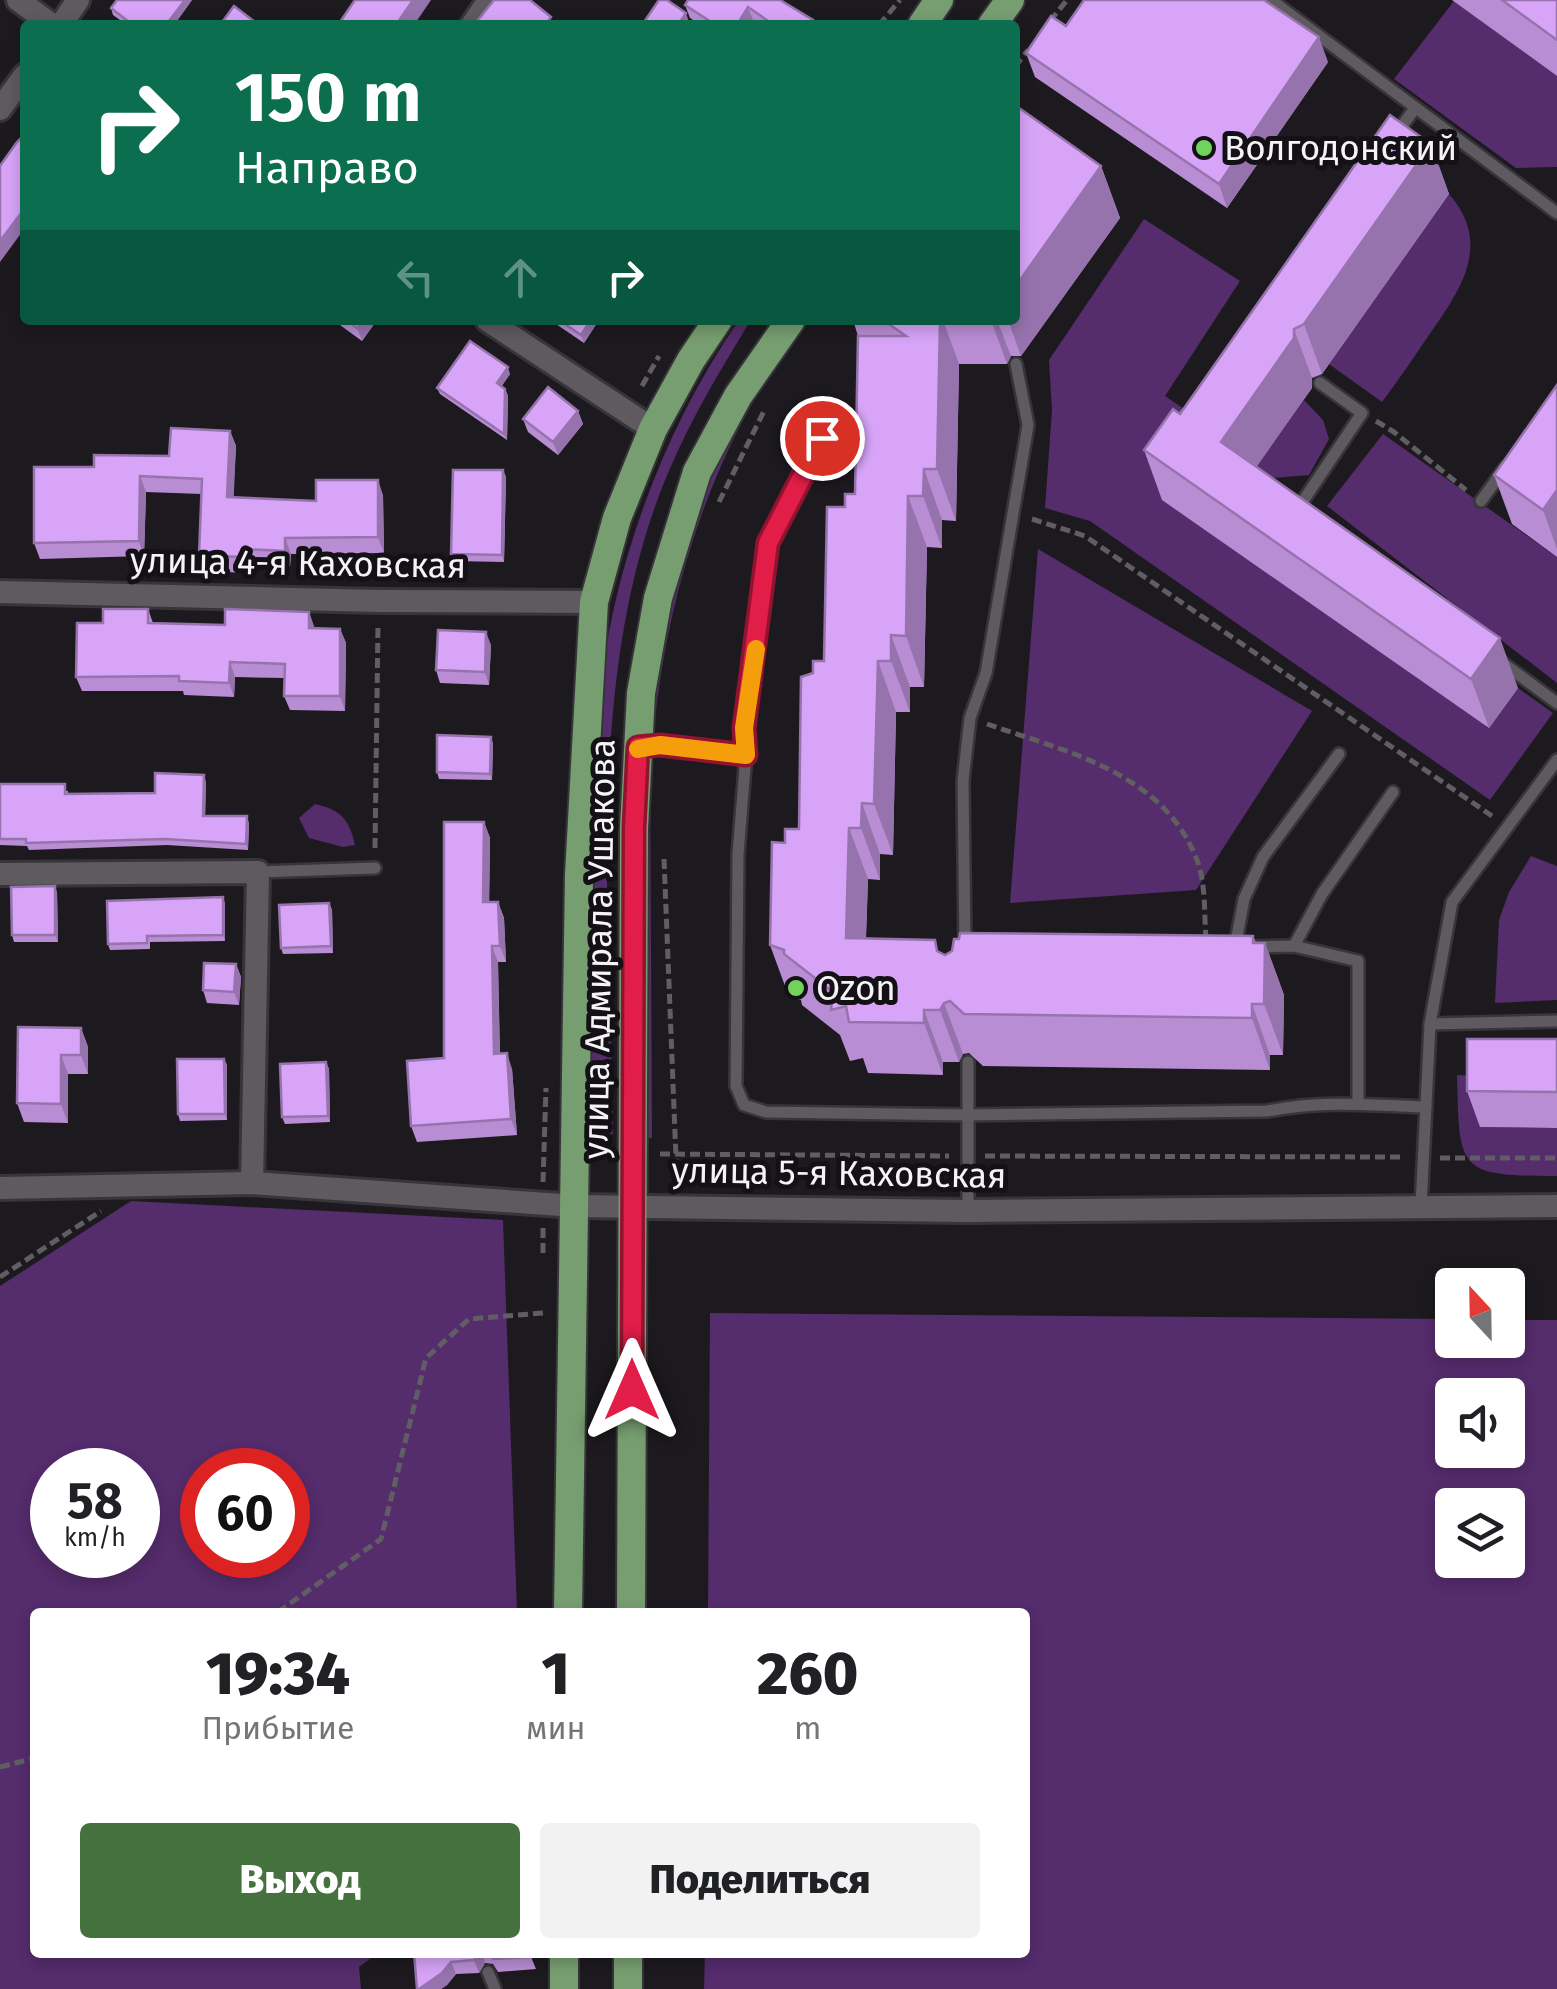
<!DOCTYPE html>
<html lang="ru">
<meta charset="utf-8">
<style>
:root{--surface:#fff;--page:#f2f2f2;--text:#202124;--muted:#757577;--accent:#45713e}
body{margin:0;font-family:"Fira Sans",sans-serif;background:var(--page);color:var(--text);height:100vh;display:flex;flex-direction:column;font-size:38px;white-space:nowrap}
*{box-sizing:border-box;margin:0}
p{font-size:32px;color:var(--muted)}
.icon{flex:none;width:55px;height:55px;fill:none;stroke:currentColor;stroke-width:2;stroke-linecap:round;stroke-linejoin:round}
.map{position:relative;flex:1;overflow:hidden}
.details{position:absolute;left:30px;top:1608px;width:1000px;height:350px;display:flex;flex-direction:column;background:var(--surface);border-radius:10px;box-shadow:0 5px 15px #0003}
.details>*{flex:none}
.guide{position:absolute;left:20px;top:20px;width:1000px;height:305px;border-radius:10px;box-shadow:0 5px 15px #0003;background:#0b6e4f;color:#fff;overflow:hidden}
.needle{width:65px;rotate:338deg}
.fabs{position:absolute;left:1435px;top:1268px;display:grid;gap:20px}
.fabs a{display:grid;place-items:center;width:90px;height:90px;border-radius:10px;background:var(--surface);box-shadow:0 5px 15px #0003;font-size:50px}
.speed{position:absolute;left:30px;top:1448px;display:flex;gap:20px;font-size:50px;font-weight:700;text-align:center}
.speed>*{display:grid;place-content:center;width:130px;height:130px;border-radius:50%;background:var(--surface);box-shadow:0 5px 15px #0003;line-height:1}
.speed small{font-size:25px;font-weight:400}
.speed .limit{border:15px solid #d22;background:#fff;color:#111}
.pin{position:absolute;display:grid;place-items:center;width:85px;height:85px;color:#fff;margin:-42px;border:5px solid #fff;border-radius:50%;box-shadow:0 2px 10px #0007}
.me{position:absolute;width:110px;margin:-55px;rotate:0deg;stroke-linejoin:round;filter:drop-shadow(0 0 8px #0008)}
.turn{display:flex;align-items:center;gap:35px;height:210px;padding:0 50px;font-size:45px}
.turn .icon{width:130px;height:130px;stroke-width:2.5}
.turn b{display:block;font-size:70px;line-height:85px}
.lanes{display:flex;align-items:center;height:95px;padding:0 50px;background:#0003;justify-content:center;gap:50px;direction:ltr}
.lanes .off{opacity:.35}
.eta{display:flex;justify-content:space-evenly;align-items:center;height:170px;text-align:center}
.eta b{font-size:60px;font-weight:800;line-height:70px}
.primary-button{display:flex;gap:20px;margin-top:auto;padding:20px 50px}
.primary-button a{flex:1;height:115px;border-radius:10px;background:var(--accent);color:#fff;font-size:40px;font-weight:800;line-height:115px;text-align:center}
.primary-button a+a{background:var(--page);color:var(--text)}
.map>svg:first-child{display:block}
.green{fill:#552c6c;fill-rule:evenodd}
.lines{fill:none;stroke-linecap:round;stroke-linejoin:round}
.service-casing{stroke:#373539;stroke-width:16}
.minor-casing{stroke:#373539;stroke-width:28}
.primary-casing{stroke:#373539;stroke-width:32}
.path{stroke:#615e63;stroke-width:5;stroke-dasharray:10 5;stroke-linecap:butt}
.service{stroke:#5e5a60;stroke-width:11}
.minor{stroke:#5e5a60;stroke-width:22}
.primary{stroke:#779e70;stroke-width:28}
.wall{fill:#b98dd4}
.shaded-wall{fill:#9673ad}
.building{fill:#d7a4f7;stroke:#9673ad;stroke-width:2.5}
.route-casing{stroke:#92132f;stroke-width:25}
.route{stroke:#e11d48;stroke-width:18}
.slow{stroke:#f59e0b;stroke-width:18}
.poi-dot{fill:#72d25e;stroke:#141116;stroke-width:4}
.labels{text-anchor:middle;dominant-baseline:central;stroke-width:10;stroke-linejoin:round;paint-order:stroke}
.poi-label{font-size:35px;fill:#f5f3f7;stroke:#141116;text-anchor:start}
.street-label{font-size:35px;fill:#f5f3f7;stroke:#141116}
</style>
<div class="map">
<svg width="1557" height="1989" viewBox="0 0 1557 1989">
<rect width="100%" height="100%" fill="#1d1a1f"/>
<g class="green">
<polygon points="1454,1 1557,76 1557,167 1516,168 1394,79"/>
<path d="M 1449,194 C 1492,243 1462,288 1431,332 C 1415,356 1399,379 1382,402 L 1329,364 Z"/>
<polygon points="1144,219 1240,281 1165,396 1212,428 1488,728 1518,688 1553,713 1490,800 1090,521 1045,508 1052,410 1049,360"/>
<path d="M 739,320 L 751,320 C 720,370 691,419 668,473 C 584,672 610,921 613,1134 L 592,1134 C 592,1043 592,952 593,860 C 594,790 593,718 606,648 C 626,533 672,417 739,320 Z"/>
<path d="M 799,320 L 810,320 C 794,342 775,364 761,388 C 700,491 666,609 654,728 L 647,717 L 647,687 L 708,474 Z"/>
<polygon points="1304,400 1323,420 1329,439 1309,475 1247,480"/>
<polygon points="1383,434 1557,557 1557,683 1327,506"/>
<polygon points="1038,549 1312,711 1196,890 1010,903"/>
<polygon points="650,771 652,1138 644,1138 645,779"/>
<path d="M 315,804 C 341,810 349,819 355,845 L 343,847 L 309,838 L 299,818 Z"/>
<polygon points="1531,856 1557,866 1557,1000 1495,1003 1499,920 1509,892"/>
<path d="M 1457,1075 L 1480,1076 L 1481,1127 L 1557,1128 L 1557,1176 C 1458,1176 1459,1171 1457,1075 Z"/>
<path d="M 131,1201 L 503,1220 L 517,1612 L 35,1612 L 35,1952 L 378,1953 L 359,1967 L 361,1989 L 0,1989 L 0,1286 ZM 52,1470 L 138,1470 L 138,1555 L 52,1555 ZM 202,1470 L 288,1470 L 288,1555 L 202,1555 Z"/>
<path d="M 710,1313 L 1452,1319 L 1452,1340 L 1508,1340 L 1508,1320 L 1557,1320 L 1557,1989 L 704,1989 L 705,1953 L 1025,1952 L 1025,1612 L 708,1612 ZM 1452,1395 L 1508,1395 L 1508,1450 L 1452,1450 ZM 1452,1505 L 1508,1505 L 1508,1560 L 1452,1560 Z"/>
</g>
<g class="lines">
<defs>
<g id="service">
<polyline points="1271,0 1557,213"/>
<polyline points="1394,137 1415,108"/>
<path d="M 821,438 L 768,543 L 744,728 L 746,755 L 738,854 L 736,1086 L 744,1105 L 766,1112 L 968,1115 L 1268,1111 C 1320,1100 1373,1105 1426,1107"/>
<polyline points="1481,501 1505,468"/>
<polyline points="1297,510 1362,413 1320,383"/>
<polyline points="1500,661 1557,703"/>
<polyline points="638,747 659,745 746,755"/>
<polyline points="258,872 375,868"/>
<polyline points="1294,946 1322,894 1393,792"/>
<polyline points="1235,947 1244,899 1263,857 1339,754"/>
<polyline points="1253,947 1294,946 1358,961 1358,1104"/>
<polyline points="965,948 963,781 970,718 986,673 1028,425 1016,364"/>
<polyline points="1430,1024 1557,1021"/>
<polyline points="1421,1206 1430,1024 1452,902 1557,760"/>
<polyline points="968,1211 968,1062"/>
<polyline points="488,1972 495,1989"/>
</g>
<g id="minor">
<polyline points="18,0 52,25"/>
<polyline points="61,25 78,0"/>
<polyline points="472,25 489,0"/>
<polyline points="0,109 25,75"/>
<polyline points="487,320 653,429"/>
<polyline points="0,592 378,601 594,602"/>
<polyline points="0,874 258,872 252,1183"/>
<polyline points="0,1188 252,1183 575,1206 968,1211 1557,1206"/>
</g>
<g id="primary">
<polyline points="922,25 939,0"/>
<polyline points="992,25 1010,0"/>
<polyline points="568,1612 579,875 594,602 617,518 653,429 691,360 718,320"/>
<polyline points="631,1612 634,828 641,693 658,598 697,472 738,396 791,320"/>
<polyline points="564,1952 564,1989"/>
<polyline points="628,1989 628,1952"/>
</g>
</defs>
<use href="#service" class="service-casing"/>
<use href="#minor" class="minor-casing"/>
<use href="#primary" class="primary-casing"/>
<g class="path">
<polyline points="1050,21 1067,0"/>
<polyline points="879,25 900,0"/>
<polyline points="1015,67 1028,50"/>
<polyline points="642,386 659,356"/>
<polyline points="1376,421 1394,432 1466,490"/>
<polyline points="719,502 765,409"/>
<polyline points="1032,519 1085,536 1492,816"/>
<path d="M 987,724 C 1067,752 1166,773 1198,863 C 1206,886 1204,915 1206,939"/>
<polyline points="375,848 378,624"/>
<polyline points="664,859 677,1183"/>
<polyline points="660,1154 949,1156"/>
<polyline points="985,1156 1404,1157"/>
<polyline points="1440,1158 1557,1158"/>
<polyline points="543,1182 546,1088"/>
<polyline points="543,1228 543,1257"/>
<polyline points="0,1277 101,1211"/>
<polyline points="278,1612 381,1539 426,1358 469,1319 543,1313"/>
<polyline points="0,1767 35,1758"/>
</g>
<use href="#service" class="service"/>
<use href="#minor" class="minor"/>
<use href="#primary" class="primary"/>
</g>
<g class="wall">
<polygon points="117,0 192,0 174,25 127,25 113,15 111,8"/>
<polygon points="780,0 813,20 814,25 760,25 753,20 750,25 701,25 690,18 685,5"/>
<polygon points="1452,0 1557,0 1557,76"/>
<polygon points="1066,26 1328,62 1227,208 1035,77 1026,53"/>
<polygon points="1431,144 1449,194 1322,374 1312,378 1312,388 1256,467 1518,688 1489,728 1162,500 1144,450"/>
<polygon points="1101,166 1120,218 1021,356 1011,356 1007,364 959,364 956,521 942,520 942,548 927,547 924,687 910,687 910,712 896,712 893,855 880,854 880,880 868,879 866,939 939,952 945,955 1253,936 1256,943 1265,943 1284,995 1283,1055 1270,1055 1270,1070 983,1066 969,1053 963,1054 959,1062 943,1062 943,1075 868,1073 863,1058 850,1061 840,1035 802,1005 801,1000 789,997 770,945 785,843 799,829 813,673 824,661 845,507 855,494 858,336 853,320 1015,320"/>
<polygon points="333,320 377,320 362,341"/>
<polygon points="550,320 599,320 584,343"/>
<polygon points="510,374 501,387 505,389 508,396 507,440 440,394 437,388"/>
<polygon points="1557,385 1557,557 1512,524 1494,475"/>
<polygon points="578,411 583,424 558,455 528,432 523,419"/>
<polygon points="230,431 236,446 233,497 316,501 383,495 384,553 291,554 290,566 247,565 247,573 205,571 199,555 202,494 146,492 144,556 40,559 34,543 94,467 169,456"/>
<polygon points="503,470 506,477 504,562 454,561 451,554"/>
<polygon points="148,609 153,623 225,625 309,612 314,628 340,629 346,643 345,711 290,710 284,696 285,678 235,677 234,697 184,695 183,691 82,691 76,677"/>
<polygon points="491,645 489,685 440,683 436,670"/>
<polygon points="491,737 493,744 492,780 439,779 437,772"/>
<polygon points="206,782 205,816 249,823 248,850 167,845 29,850 27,846 0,845 0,784 68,791 68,794 155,793"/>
<polygon points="484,822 490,838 489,902 498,902 504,918 506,962 498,962 500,1054 512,1069 517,1135 417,1142 411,1126 444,1058"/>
<polygon points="55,886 57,893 58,942 14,942 12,935"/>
<polygon points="223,897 225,904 225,941 150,942 150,949 110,950 108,944"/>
<polygon points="329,903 332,910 333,953 283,954 281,948"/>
<polygon points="236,964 241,977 239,1005 207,1003 203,990"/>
<polygon points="81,1028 88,1047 88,1074 68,1074 68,1123 24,1122 17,1103"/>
<polygon points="1557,1039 1557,1128 1480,1127 1467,1091"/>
<polygon points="224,1059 227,1065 227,1120 180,1121 178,1114"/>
<polygon points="326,1062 329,1069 330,1122 285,1124 282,1117"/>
<polygon points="414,1952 522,1952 531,1957 536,1969 498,1972 493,1964 485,1963 479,1973 456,1974 447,1985 441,1989 417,1989"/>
</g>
<g class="shaded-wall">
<polygon points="185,0 192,0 174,25 166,25"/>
<polygon points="413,0 431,0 414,25 396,25"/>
<polygon points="748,7 753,20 750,25 737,25"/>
<polygon points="686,13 690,25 678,25"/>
<polygon points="1319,37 1328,62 1227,208 1219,184"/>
<polygon points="1431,144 1449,194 1322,374 1304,324"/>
<polygon points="1101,166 1120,218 1021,356 1008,320 1015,320 1015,287"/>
<polygon points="25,208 25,228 0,262 0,241"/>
<polygon points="363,320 377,320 362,341 357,328"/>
<polygon points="591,320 599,320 584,343 581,335"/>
<polygon points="940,320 943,320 959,364 956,521 937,469"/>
<polygon points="991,320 997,320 1011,356 1007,364"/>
<polygon points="1294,329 1312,378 1312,388 1239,492 1221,442"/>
<polygon points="508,367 510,374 499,390 497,383"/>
<polygon points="505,389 508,396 507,440 504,434"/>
<polygon points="578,411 583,424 558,455 553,442"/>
<polygon points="230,431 236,446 233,513 227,497"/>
<polygon points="924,469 942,520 942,548 923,496"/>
<polygon points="503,470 506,477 504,562 502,555"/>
<polygon points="140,476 146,492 144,556 139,541"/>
<polygon points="378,480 383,495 384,553 378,537"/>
<polygon points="1557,490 1557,549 1543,510"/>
<polygon points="908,496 927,547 924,687 906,636"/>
<polygon points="285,538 291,554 290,566 285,551"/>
<polygon points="242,549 247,565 247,573 241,557"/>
<polygon points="309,612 314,626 314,643 309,628"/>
<polygon points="340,629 346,643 345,711 340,696"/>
<polygon points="486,632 491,645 489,685 485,672"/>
<polygon points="891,635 910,687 910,712 891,661"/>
<polygon points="1500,638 1518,688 1489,728 1471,679"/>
<polygon points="878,661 896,712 893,855 874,804"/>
<polygon points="230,662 235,677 234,697 229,683"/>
<polygon points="491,737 493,744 492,780 490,774"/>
<polygon points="204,775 206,782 205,823 203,816"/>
<polygon points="862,803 880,854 880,880 861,828"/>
<polygon points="247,816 249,823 248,850 246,844"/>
<polygon points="484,822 490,838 489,918 483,902"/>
<polygon points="849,828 868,879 864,990 846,938"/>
<polygon points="55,886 57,893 58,942 55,935"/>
<polygon points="223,897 225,904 225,941 223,935"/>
<polygon points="498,902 504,918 506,962 500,946"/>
<polygon points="329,903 332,910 333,953 331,946"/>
<polygon points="1253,936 1265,967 1265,943 1284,995 1283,1055 1264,1004"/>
<polygon points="492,946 498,962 500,1070 494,1054"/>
<polygon points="236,964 241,977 239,1005 234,992"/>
<polygon points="944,1003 963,1054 959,1062 940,1010"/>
<polygon points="1252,1004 1270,1055 1270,1070 1252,1018"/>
<polygon points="924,1010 943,1062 943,1075 924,1023"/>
<polygon points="81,1028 88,1047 88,1074 81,1055"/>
<polygon points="507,1053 512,1069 517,1135 511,1119"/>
<polygon points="61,1055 68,1074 68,1123 61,1104"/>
<polygon points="224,1059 227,1065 227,1120 225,1114"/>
<polygon points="326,1062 329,1069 330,1122 328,1116"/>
<polygon points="480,1952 482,1952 485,1963 479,1973 474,1960"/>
<polygon points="451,1962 456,1974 447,1985 441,1989 419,1989"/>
</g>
<g class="building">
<polygon points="117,0 185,0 166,25 133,25 111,8"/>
<polygon points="355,0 413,0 396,25 344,25 340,22"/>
<polygon points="494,0 530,0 551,17 545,25 474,25"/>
<polygon points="659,0 667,0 686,13 678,25 642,25"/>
<polygon points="688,0 780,0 813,20 810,25 774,25 748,7 737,25 716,25 685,5"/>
<polygon points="1084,0 1264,0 1319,37 1219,184 1026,53 1051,16 1066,26"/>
<polygon points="1502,0 1557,0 1557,40"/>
<polygon points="234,6 259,25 220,25"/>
<polygon points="1015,105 1101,166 1015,287"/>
<polygon points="1390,115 1431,144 1304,324 1294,329 1294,338 1221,442 1500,638 1471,679 1144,450 1173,409 1180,414"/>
<polygon points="25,134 25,208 0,241 0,166 17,142"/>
<polygon points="346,320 363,320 357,328"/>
<polygon points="559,320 591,320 581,335"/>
<polygon points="883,320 940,320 937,469 924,469 923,496 908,496 906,636 891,635 891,661 878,661 874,804 862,803 861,828 849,828 846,938 935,940 937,951 945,955 952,951 954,939 959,939 960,933 1253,936 1253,943 1265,943 1264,1004 1252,1004 1252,1018 964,1014 950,1001 944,1003 940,1010 924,1010 924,1023 849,1022 846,1006 831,1010 833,992 784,954 784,950 770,945 772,842 785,843 785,829 799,829 801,677 813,673 813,661 824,661 827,507 845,507 845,494 855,494 858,336 906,336"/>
<polygon points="470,341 508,367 497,383 505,389 504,434 437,388"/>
<polygon points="1557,385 1557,490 1543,510 1494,475"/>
<polygon points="548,387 578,411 553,442 523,419"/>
<polygon points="171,428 230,431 227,497 316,501 316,480 378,480 378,537 285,538 285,551 242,549 241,557 199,555 202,479 140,476 139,541 34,543 34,467 94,467 94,455 169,456"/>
<polygon points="453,470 503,470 502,555 451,554"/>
<polygon points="103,609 148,609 148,623 225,625 225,609 309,612 309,628 340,629 340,696 284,696 285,664 230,662 229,683 179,681 179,676 76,677 77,623 103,623"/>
<polygon points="438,630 486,632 485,672 436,670"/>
<polygon points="437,735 491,737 490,774 437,772"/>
<polygon points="155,773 204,775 203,816 247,816 246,844 165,839 26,843 26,839 0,839 0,784 65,784 65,794 155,793"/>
<polygon points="444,822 484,822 483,902 498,902 500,946 492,946 494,1054 507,1053 511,1119 411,1126 407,1061 444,1058"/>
<polygon points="55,886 55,935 12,935 11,887"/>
<polygon points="223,897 223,935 147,936 147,943 108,944 107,901"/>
<polygon points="329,903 331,946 281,948 279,905"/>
<polygon points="204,963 236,964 234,992 203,990"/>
<polygon points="18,1027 81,1028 81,1055 61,1055 61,1104 17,1103"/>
<polygon points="1467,1039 1557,1039 1557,1092 1467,1091"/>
<polygon points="177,1059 224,1059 225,1114 178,1114"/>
<polygon points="326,1062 328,1116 282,1117 280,1064"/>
<polygon points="414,1952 480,1952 474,1960 451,1962 442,1973 419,1989 417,1989"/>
<polygon points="489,1952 522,1952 531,1957 493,1959"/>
</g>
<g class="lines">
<defs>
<polyline id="route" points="632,1390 634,828 638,747 660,745 746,755 744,728 768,543 822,438"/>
</defs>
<use href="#route" class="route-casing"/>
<use href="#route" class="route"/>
<polyline class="slow" points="638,749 660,745 746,755 744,728 756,649"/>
</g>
<g class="poi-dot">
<circle cx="1204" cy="148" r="10"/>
<circle cx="796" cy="988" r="10"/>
</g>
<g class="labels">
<g class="poi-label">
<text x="1224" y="148">Волгодонский</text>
<text x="816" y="988">Ozon</text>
</g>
<g class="street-label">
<text transform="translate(298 563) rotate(1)">улица 4-я Каховская</text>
<text transform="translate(599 949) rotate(-89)">улица Адмирала Ушакова</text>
<text transform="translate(839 1173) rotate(1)">улица 5-я Каховская</text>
</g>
</g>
</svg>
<div class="fabs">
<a><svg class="needle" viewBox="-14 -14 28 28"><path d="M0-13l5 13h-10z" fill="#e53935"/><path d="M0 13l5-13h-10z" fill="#757577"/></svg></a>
<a><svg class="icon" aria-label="sound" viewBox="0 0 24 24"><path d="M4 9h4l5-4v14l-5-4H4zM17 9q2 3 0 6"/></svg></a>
<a><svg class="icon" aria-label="layers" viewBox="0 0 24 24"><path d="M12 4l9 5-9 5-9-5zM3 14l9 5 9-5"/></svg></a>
</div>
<div class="speed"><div>58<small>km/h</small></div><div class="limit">60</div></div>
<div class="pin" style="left:822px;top:438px;background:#d93025"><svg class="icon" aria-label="arrive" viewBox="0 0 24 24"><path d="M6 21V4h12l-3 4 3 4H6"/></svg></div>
<svg class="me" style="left:632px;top:1390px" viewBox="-20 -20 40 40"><path d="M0-17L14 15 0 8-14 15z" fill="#e11d48" stroke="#fff" stroke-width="4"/></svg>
<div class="guide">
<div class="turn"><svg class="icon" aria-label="right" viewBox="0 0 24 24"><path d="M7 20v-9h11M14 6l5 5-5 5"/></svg><div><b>150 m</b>Направо</div></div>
<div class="lanes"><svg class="icon off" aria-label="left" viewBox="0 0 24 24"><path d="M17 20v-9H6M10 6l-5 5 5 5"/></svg><svg class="icon off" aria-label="ahead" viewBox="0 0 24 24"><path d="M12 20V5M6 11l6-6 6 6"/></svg><svg class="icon" aria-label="right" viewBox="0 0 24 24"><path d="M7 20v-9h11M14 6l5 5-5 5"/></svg></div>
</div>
<section class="details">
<div class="eta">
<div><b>19:34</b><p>Прибытие</p></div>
<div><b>1</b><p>мин</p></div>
<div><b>260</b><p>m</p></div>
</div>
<div class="primary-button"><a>Выход</a><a>Поделиться</a></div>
</section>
</div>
